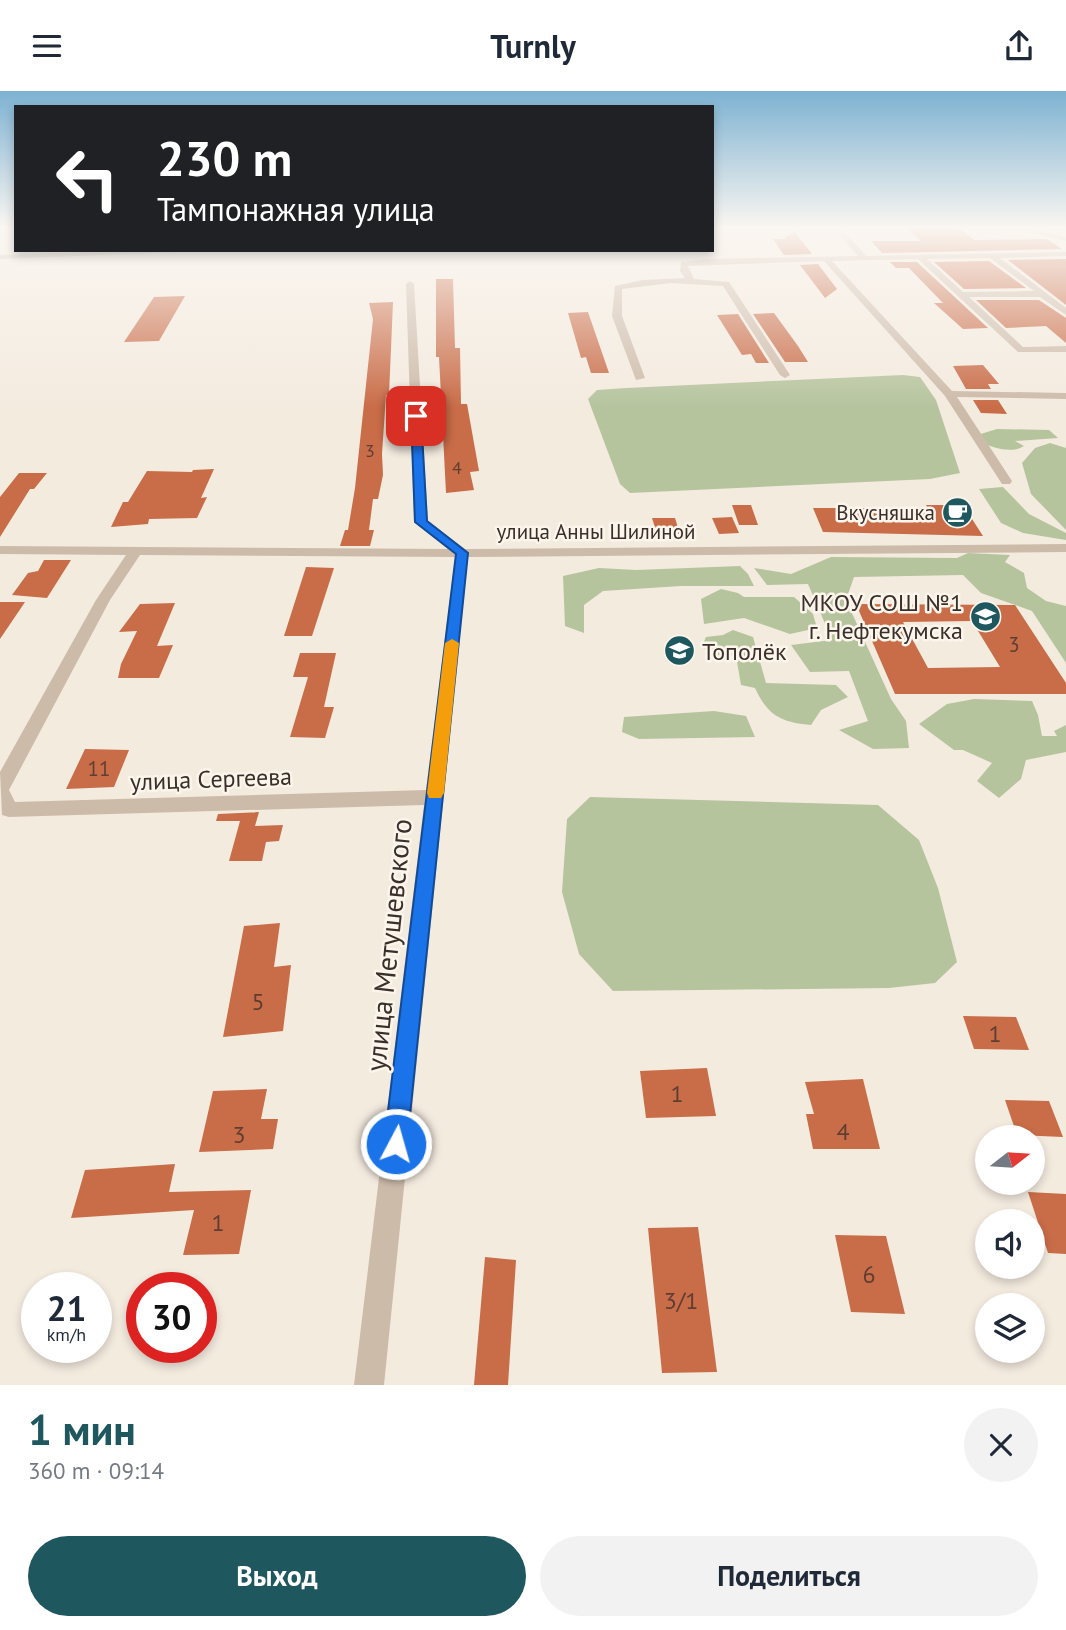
<!DOCTYPE html>
<html lang="ru">
<meta charset="utf-8">
<style>
:root{--surface:#fff;--page:#f2f2f3;--text:#1f2937;--muted:#747a83;--accent:#1e575d}
body{margin:0;font-family:"PT Sans",sans-serif;background:var(--page);color:var(--text);height:100vh;display:flex;flex-direction:column;font-size:26px;white-space:nowrap}
*{box-sizing:border-box;margin:0}
p{font-size:23px;color:var(--muted)}
.icon{flex:none;width:38px;height:38px;fill:none;stroke:currentColor;stroke-width:2;stroke-linecap:round;stroke-linejoin:round}
.map{position:relative;height:1294px;overflow:hidden}
.side{display:flex;flex-direction:column;background:var(--surface);flex:1}
.side>*{flex:none}
.top-card{position:absolute;left:14px;top:14px;width:700px;height:147px;border-radius:0px;box-shadow:0 4px 10px #0003;background:#202124;color:#fff;overflow:hidden}
.needle{width:46px;rotate:73deg}
.buttons{position:absolute;left:975px;top:1034px;display:grid;gap:14px}
.buttons a{display:grid;place-items:center;width:70px;height:70px;border-radius:50%;background:var(--surface);box-shadow:0 4px 10px #0003;font-size:35px}
.speed{position:absolute;left:21px;top:1181px;display:flex;gap:14px;font-size:35px;font-weight:700;text-align:center}
.speed>*{display:grid;place-content:center;width:91px;height:91px;border-radius:50%;background:var(--surface);box-shadow:0 4px 10px #0003;line-height:1}
.speed small{font-size:18px;font-weight:400}
.speed .limit{border:10px solid #d22;background:#fff;color:#111}
.pin{position:absolute;display:grid;place-items:center;width:60px;height:60px;color:#fff;margin:-30px;border-radius:14px;box-shadow:0 4px 10px #0006}
.me{position:absolute;width:77px;margin:-38px;rotate:6deg;stroke-linejoin:round;filter:drop-shadow(0 0 5px #0008)}
.turn{display:flex;align-items:center;gap:24px;height:147px;padding:0 28px;font-size:32px}
.turn .icon{width:91px;height:91px;stroke-width:2.5}
.turn b{display:block;font-size:49px;line-height:60px}
.round{display:grid;place-items:center;flex:none;width:74px;height:74px;border-radius:37px;background:var(--page)}
.summary{display:flex;align-items:center;justify-content:space-between;height:119px;padding:0 28px}
h1{font-size:42px;font-weight:700;line-height:52px;color:var(--accent)}
.action{display:flex;gap:14px;margin-top:auto;padding:14px 28px}
.action a{flex:1;height:80px;border-radius:42px;background:var(--accent);color:#fff;font-size:28px;font-weight:700;line-height:80px;text-align:center}
.action a+a{background:var(--page);color:var(--text)}
header{display:flex;justify-content:space-between;align-items:center;height:91px;padding:0 28px;background:var(--surface);font-size:32px;font-weight:700}
.map>svg:first-child{display:block}
.green{fill:#b6c49e}
.building{fill:#c96c48;fill-rule:evenodd}
.lines{fill:none;stroke-linecap:round;stroke-linejoin:round}
.minor{fill:#cdbbaa;fill-rule:evenodd}
.route{fill:#1a73e8;stroke:#114b97;stroke-width:2}
.slow{fill:#f59e0b}
.labels{text-anchor:middle;dominant-baseline:central;stroke-width:5;stroke-linejoin:round;paint-order:stroke}
.far-number-label{font-size:18px;fill:#5e3e32}
.far-poi-label{font-size:21px;fill:#3a2f2a;stroke:#fbf5ec;text-anchor:end}
.far-street-label{font-size:21px;fill:#3a2f2a;stroke:#fbf5ec}
.number-label{font-size:21px;fill:#5e3e32}
.poi-label{font-size:24px;fill:#3a2f2a;stroke:#fbf5ec;text-anchor:end}
.street-label{font-size:24px;fill:#3a2f2a;stroke:#fbf5ec}
.near-number-label{font-size:24px;fill:#5e3e32}
.near-street-label{font-size:28px;fill:#3a2f2a;stroke:#fbf5ec}
</style>
<header><svg class="icon" aria-label="menu" viewBox="0 0 24 24"><path d="M4 6h16M4 12h16M4 18h16"/></svg>Turnly<svg class="icon" aria-label="share" viewBox="0 0 24 24"><path d="M12 15V3M7 8l5-5 5 5M5 13v7h14v-7"/></svg></header>
<div class="map">
<svg width="1066" height="1294" viewBox="0 0 1066 1294">
<rect width="100%" height="100%" fill="#f4ebdf"/>
<g class="green">
<polygon points="903,284 920,286 936,309 960,382 930,388 630,402 620,393 588,308 597,299 626,297"/>
<path d="M 997,338 L 1049,339 L 1058,347 L 1015,350 L 1024,355 C 1009,364 991,355 976,350 L 974,345 Z"/>
<polygon points="1050,352 1066,357 1066,439 1031,403 1022,372 1035,357"/>
<polygon points="1003,396 1029,423 1066,442 1066,449 1023,442 1001,432 979,398"/>
<polygon points="968,462 1010,464 1005,471 1024,482 1027,497 1046,510 1066,515 1066,572 1032,520 981,502 963,484 854,486 846,509 891,608 906,630 909,657 873,658 839,639 868,630 849,580 810,581 791,554 832,549 808,493 767,494 754,477 791,483 831,466 957,467"/>
<polygon points="740,475 748,483 754,495 681,495 603,500 584,514 584,542 565,535 563,485 599,477 636,479"/>
<polygon points="721,498 738,502 744,506 794,506 813,523 817,537 790,543 744,527 704,533 701,508"/>
<path d="M 733,539 L 753,546 L 766,592 L 836,594 L 848,606 L 821,619 L 811,634 C 781,631 768,625 755,597 L 741,594 L 736,565 L 711,564 L 702,555 L 706,546 L 723,544 Z"/>
<polygon points="974,608 1032,610 1038,624 1042,645 1057,645 1054,640 1066,634 1066,661 1026,669 1021,688 999,707 977,690 992,672 963,659 954,659 919,633 947,613"/>
<polygon points="714,620 746,625 755,646 639,648 622,641 624,626"/>
<polygon points="590,706 878,714 919,749 938,797 957,871 935,892 889,897 613,900 579,863 562,801 567,728"/>
</g>
<g class="building">
<polygon points="906,136 958,136 974,149 1047,148 1062,158 882,162 871,150 921,150"/>
<polygon points="795,140 800,148 812,163 784,164 773,148 786,148 785,146"/>
<polygon points="1066,168 1066,214 1008,169"/>
<polygon points="989,170 1026,197 964,198 934,171"/>
<polygon points="890,171 917,171 988,237 963,238 934,212 943,212 909,177 896,177"/>
<polygon points="818,173 837,198 825,207 800,174"/>
<polygon points="436,188 453,188 455,257 460,257 461,313 467,313 479,380 470,381 474,399 446,402 439,266 436,266"/>
<polygon points="185,205 159,250 124,251 154,206"/>
<polygon points="976,209 1039,209 1066,227 1066,252 1046,235 1006,237"/>
<polygon points="393,211 389,304 386,304 382,363 383,384 378,408 373,408 369,439 374,439 370,455 340,455 345,439 348,439 355,397 373,228 369,212"/>
<polygon points="588,221 609,282 591,282 586,266 581,267 568,222"/>
<polygon points="774,222 798,255 808,271 785,271 753,223"/>
<polygon points="738,223 769,272 756,272 751,263 742,264 717,224"/>
<polygon points="983,274 999,293 988,293 991,298 966,298 953,275"/>
<polygon points="973,309 998,309 1007,323 981,322"/>
<polygon points="214,378 201,407 207,406 197,427 149,428 148,433 111,436 123,411 128,411 147,380 192,381 193,379"/>
<polygon points="19,382 47,382 34,398 30,398 0,446 0,406"/>
<polygon points="732,414 751,414 758,434 739,434"/>
<polygon points="926,414 963,414 983,445 823,441 813,417 928,417"/>
<polygon points="732,426 739,442 719,443 712,427"/>
<polygon points="652,427 675,427 680,443 657,443"/>
<polygon points="44,469 71,469 47,507 12,504 28,482 38,480"/>
<polygon points="306,476 334,477 312,545 284,545"/>
<polygon points="0,511 25,511 0,548"/>
<polygon points="175,512 157,555 173,554 159,587 118,587 121,573 137,540 119,541 140,513"/>
<path d="M 856,513 L 1015,514 L 1066,592 L 1066,603 L 895,603 ZM 972,530 L 1000,576 L 928,577 L 903,531 Z"/>
<polygon points="300,562 336,562 324,616 334,616 325,647 290,646 308,586 293,586"/>
<polygon points="85,658 129,659 114,696 66,698"/>
<polygon points="259,721 255,735 283,734 279,750 266,751 262,770 229,770 240,730 216,730 218,723"/>
<polygon points="280,832 274,876 291,874 283,940 223,946 244,835"/>
<polygon points="963,925 1016,926 1029,959 974,958"/>
<polygon points="707,977 716,1025 646,1027 640,980"/>
<polygon points="863,988 880,1058 813,1058 806,1023 814,1023 805,991"/>
<polygon points="267,998 261,1028 278,1028 273,1058 199,1061 213,1000"/>
<polygon points="1005,1009 1049,1010 1063,1046 1017,1044"/>
<polygon points="175,1073 169,1101 251,1099 239,1163 183,1164 194,1119 71,1127 85,1079"/>
<polygon points="1028,1101 1066,1103 1066,1163 1048,1162"/>
<polygon points="698,1136 717,1281 662,1282 648,1137"/>
<polygon points="835,1144 886,1145 905,1223 851,1221"/>
<polygon points="485,1166 516,1169 508,1294 474,1294"/>
</g>
<g class="lines">
<g class="minor">
<path d="M 832,136 L 840,136 L 866,165 L 1066,161 L 1066,165 L 1000,167 L 1066,217 L 1066,224 L 1040,206 L 969,206 L 1023,256 L 1066,255 L 1066,261 L 1018,261 L 918,168 L 832,170 L 952,300 L 1066,302 L 1066,308 L 957,306 L 1012,390 L 1010,393 L 1002,393 L 945,305 L 824,170 L 688,175 L 694,188 L 729,191 L 790,284 L 785,287 L 780,284 L 723,195 L 671,192 L 622,198 L 622,225 L 645,287 L 636,289 L 612,225 L 615,195 L 643,189 L 685,187 L 680,180 L 681,171 L 706,168 L 858,165 ZM 990,167 L 1034,200 L 963,201 L 927,168 Z"/>
<polygon points="1006,136 1020,136 1066,146 1066,150"/>
<polygon points="141,159 228,159 0,168 0,164"/>
<path d="M 410,190 L 414,193 L 428,430 L 465,458 L 1066,453 L 1066,461 L 468,466 L 384,1294 L 354,1294 L 424,714 L 9,726 L 2,724 L 0,681 L 96,509 L 126,464 L 0,463 L 0,455 L 448,458 L 414,431 L 406,193 ZM 140,464 L 455,466 L 426,699 L 15,711 L 9,699 L 110,509 Z"/>
</g>
</g>
<linearGradient id="sky" x2="0" y2="1"><stop stop-color="#7db2d2"/><stop offset="0.43" stop-color="#faf6f1"/><stop offset="1" stop-color="#faf6f1" stop-opacity="0"/></linearGradient>
<rect width="1066" height="317" fill="url(#sky)"/>
<polygon class="route" points="416,322 421,325 427,430 468,462 407,1053 404,1062 396,1065 388,1062 384,1053 456,463 415,431 411,325"/>
<polygon class="slow" points="452,548 459,552 444,702 441,707 429,707 427,702 445,552"/>
<defs>
<symbol id="cafe-disc" viewBox="-11 -11 22 22"><circle r="9.5" fill="#1e575d" stroke="#fbf5ec"/><path d="M-5.5-4.5H6V0H3Q3 3.5 0 3.5H-2.5Q-5.5 3.5-5.5 0ZM3-3.2v2h1.7v-2ZM-6 4.5H4V6H-6Z" fill="#fff"/></symbol>
<symbol id="school-disc" viewBox="-11 -11 22 22"><circle r="9.5" fill="#1e575d" stroke="#fbf5ec"/><path d="M0-5L7-2L0 1L-7-2ZM-4 1L0 2.5L4 1V4Q0 6-4 4Z" fill="#fff"/></symbol>
</defs>
<g fill-rule="evenodd">
<use href="#cafe-disc" x="940" y="404" width="35" height="35"/>
<use href="#school-disc" x="968" y="508" width="35" height="35"/>
<use href="#school-disc" x="662" y="542" width="35" height="35"/>
</g>
<g class="labels">
<g class="far-number-label">
<text x="370" y="359">3</text>
<text x="457" y="376">4</text>
</g>
<g class="far-poi-label">
<text x="935" y="421">Вкусняшка</text>
</g>
<g class="far-street-label">
<text x="596" y="440">улица Анны Шилиной</text>
</g>
<g class="number-label">
<text x="1014" y="553">3</text>
<text x="99" y="677">11</text>
</g>
<g class="poi-label">
<text x="963" y="511">МКОУ СОШ №1<tspan x="963" dy="28">г. Нефтекумска</tspan></text>
<text x="702" y="560" text-anchor="start">Тополёк</text>
</g>
<g class="street-label">
<text transform="translate(211 688) rotate(-2)">улица Сергеева</text>
</g>
<g class="near-number-label">
<text x="258" y="910">5</text>
<text x="995" y="942">1</text>
<text x="677" y="1002">1</text>
<text x="843" y="1040">4</text>
<text x="239" y="1043">3</text>
<text x="218" y="1131">1</text>
<text x="869" y="1183">6</text>
<text x="681" y="1209">3/1</text>
</g>
<g class="near-street-label">
<text transform="translate(388 854) rotate(-84)">улица Метушевского</text>
</g>
</g>
</svg>
<div class="buttons">
<a><svg class="needle" viewBox="-14 -14 28 28"><path d="M0-13l5 13h-10z" fill="#e53935"/><path d="M0 13l5-13h-10z" fill="#747a83"/></svg></a>
<a><svg class="icon" aria-label="sound" viewBox="0 0 24 24"><path d="M4 9h4l5-4v14l-5-4H4zM17 9q2 3 0 6"/></svg></a>
<a><svg class="icon" aria-label="layers" viewBox="0 0 24 24"><path d="M12 4l9 5-9 5-9-5zM3 14l9 5 9-5"/></svg></a>
</div>
<div class="speed"><div>21<small>km/h</small></div><div class="limit">30</div></div>
<div class="pin" style="left:416px;top:325px;background:#d93025"><svg class="icon" aria-label="arrive" viewBox="0 0 24 24"><path d="M6 21V4h12l-3 4 3 4H6"/></svg></div>
<svg class="me" style="left:396px;top:1053px" viewBox="-20 -20 40 40"><circle r="17" fill="#1a73e8" stroke="#fff" stroke-width="3"/><path d="M0-11L8 9 0 5-8 9z" fill="#fff"/></svg>
<div class="top-card">
<div class="turn"><svg class="icon" aria-label="left" viewBox="0 0 24 24"><path d="M17 20v-9H6M10 6l-5 5 5 5"/></svg><div><b>230 m</b>Тампонажная улица</div></div>
</div>
</div>
<section class="side">
<div class="summary"><div><h1>1 мин</h1><p>360 m · 09:14</p></div><a class="round"><svg class="icon" aria-label="close" viewBox="0 0 24 24"><path d="M6 6l12 12M18 6L6 18"/></svg></a></div>
<div class="action"><a>Выход</a><a>Поделиться</a></div>
</section>
